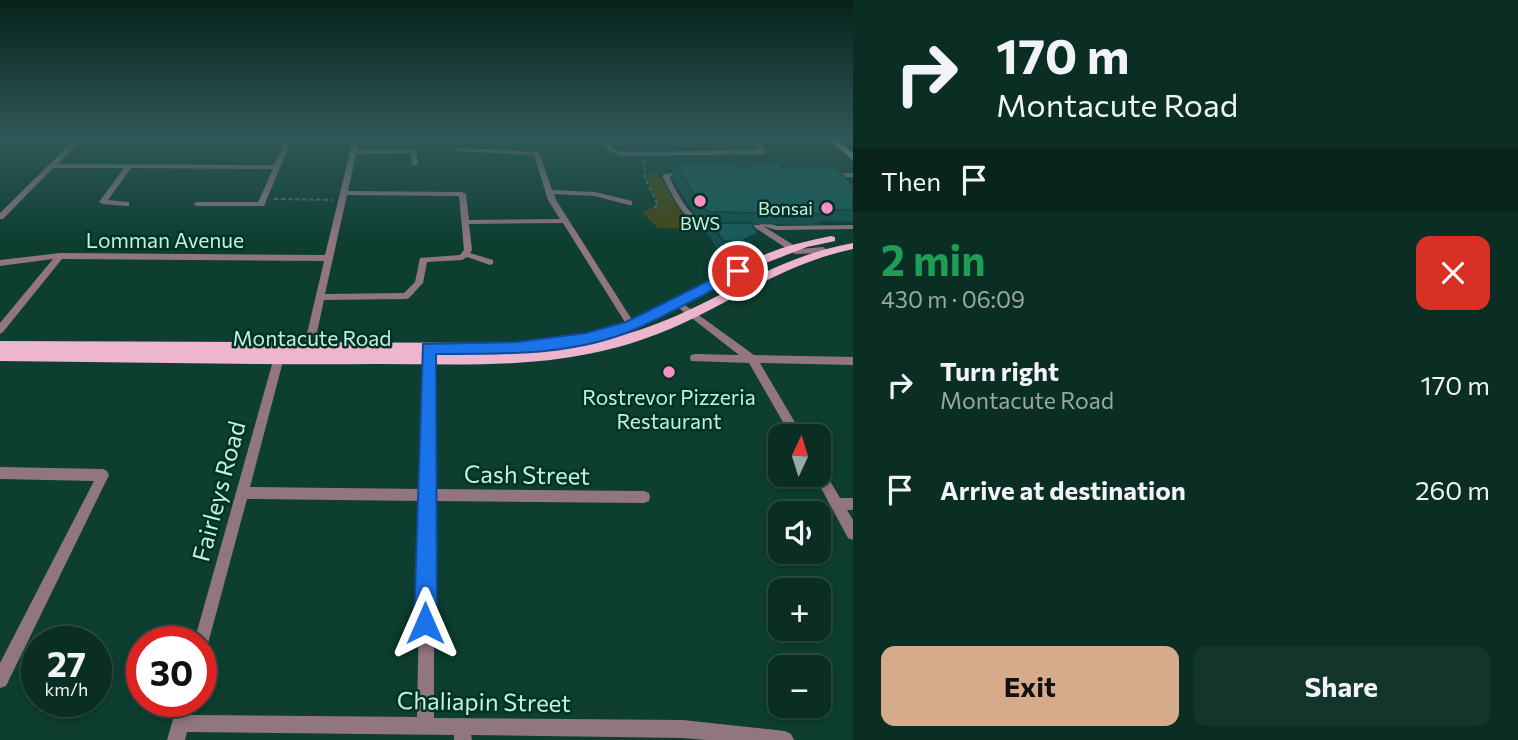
<!DOCTYPE html>
<meta charset="utf-8">
<style>
:root{--surface:#0a2e24;--page:#13362c;--text:#f1f3f6;--muted:#99a8a6;--line:#2a4a41;--accent:#d6ab8b}
body{margin:0;font-family:Commissioner,sans-serif;background:var(--page);color:var(--text);height:100vh;display:flex;flex-direction:column;font-size:26px;white-space:nowrap}
*{box-sizing:border-box;margin:0}
p{font-size:23px;color:var(--muted)}
.icon{flex:none;width:38px;height:38px;fill:none;stroke:currentColor;stroke-width:2;stroke-linecap:round;stroke-linejoin:round}
.map{position:relative;flex:1;overflow:hidden}
.drawer{display:flex;flex-direction:column;background:var(--surface);width:665px}
.drawer>*{flex:none}
.top-card{background:#0a2e24;color:var(--text);overflow:hidden}
.needle{width:46px;rotate:4deg}
.fabs{position:absolute;left:768px;top:424px;display:grid;gap:14px}
.fabs a{display:grid;place-items:center;width:63px;height:63px;border-radius:14px;background:var(--surface);box-shadow:0 4px 10px #0003,0 0 0 2px var(--line);font-size:35px}
.speed{position:absolute;left:21px;top:626px;display:flex;gap:14px;font-size:35px;font-weight:700;text-align:center}
.speed>*{display:grid;place-content:center;width:91px;height:91px;border-radius:50%;background:var(--surface);box-shadow:0 4px 10px #0003,0 0 0 2px var(--line);line-height:1}
.speed small{font-size:18px;font-weight:400}
.speed .limit{border:10px solid #d22;background:#fff;color:#111}
.pin{position:absolute;display:grid;place-items:center;width:60px;height:60px;color:#fff;margin:-30px;border:4px solid #fff;border-radius:50%;box-shadow:0 2px 7px #0007}
.me{position:absolute;width:77px;margin:-38px;rotate:0deg;stroke-linejoin:round;filter:drop-shadow(0 0 5px #0008)}
.turn{display:flex;align-items:center;gap:24px;height:147px;padding:0 28px;font-size:32px}
.turn .icon{width:91px;height:91px;stroke-width:2.5}
.turn b{display:block;font-size:49px;line-height:60px}
.then{display:flex;align-items:center;height:66px;padding:0 28px;background:#0003;gap:14px;font-size:26px}
.round{display:grid;place-items:center;flex:none;width:74px;height:74px;border-radius:14px;background:var(--page)}
.overview{display:flex;align-items:center;justify-content:space-between;height:119px;padding:0 28px}
h1{font-size:42px;font-weight:700;line-height:52px;color:#1e9e55}
.primary-button{display:flex;gap:14px;margin-top:auto;padding:14px 28px}
.primary-button a{flex:1;height:80px;border-radius:14px;background:var(--accent);color:#111;font-size:28px;font-weight:700;line-height:80px;text-align:center}
.primary-button a+a{background:var(--page);color:var(--text)}
ul{padding:0;list-style:none}
li{display:flex;align-items:center;gap:21px;height:105px;padding:0 28px}
li div{flex:1}
li b{display:block;font-size:26px}
li em{font-style:normal}
main{display:flex;flex:1;min-height:0}
.map>svg:first-child{display:block}
.green{fill:#464715}
.lines{fill:none;stroke-linecap:round;stroke-linejoin:round}
.path{stroke:#487668;stroke-width:2;stroke-dasharray:4.5 2.5;stroke-linecap:butt}
.minor{fill:#917581;fill-rule:evenodd}
.major{fill:#edb5ce;fill-rule:evenodd}
.wall{fill:#13504d}
.shaded-wall{fill:#0f413f}
.building{fill:#165d5a;stroke:#0f413f;stroke-width:2}
.route{fill:#1a73e8;stroke:#114b97;stroke-width:2}
.poi-dot{fill:#fb8fc3;stroke:#003326;stroke-width:2.5}
.labels{text-anchor:middle;dominant-baseline:central;stroke-width:5;stroke-linejoin:round;paint-order:stroke}
.far-poi-label{font-size:18px;fill:#c6efe0;stroke:#003326;text-anchor:end}
.street-label{font-size:21px;fill:#c6efe0;stroke:#003326}
.poi-label{font-size:21px;fill:#c6efe0;stroke:#003326}
.near-street-label{font-size:24px;fill:#c6efe0;stroke:#003326}
</style>
<main>
<div class="map">
<svg width="853" height="740" viewBox="0 0 853 740">
<rect width="100%" height="100%" fill="#0d3e30"/>
<polygon class="green" points="652,172 657,172 691,229 658,228 642,212 659,205 646,177"/>
<g class="lines">
<g class="path">
<polyline points="644,160 645,178 658,205 654,207"/>
<polyline points="274,199 332,200"/>
</g>
<g class="minor">
<polygon points="75,139 82,139 58,164 274,165 285,142 281,139 289,139 291,141 264,206 197,206 193,204 197,202 258,202 273,169 131,168 108,200 129,202 129,206 126,206 103,204 99,202 124,168 53,168 3,219 0,219 0,213"/>
<path d="M 353,139 L 359,139 L 357,150 L 416,150 L 418,164 L 415,166 L 412,164 L 411,153 L 356,154 L 348,191 L 462,192 L 466,194 L 469,220 L 560,219 L 548,200 L 534,155 L 455,151 L 454,150 L 457,148 L 539,152 L 552,190 L 595,192 L 632,201 L 632,205 L 629,205 L 595,196 L 554,194 L 556,200 L 634,323 L 636,325 L 634,327 L 628,327 L 563,223 L 469,224 L 472,250 L 470,253 L 493,260 L 493,264 L 490,265 L 467,257 L 462,260 L 427,262 L 423,283 L 409,298 L 406,299 L 324,300 L 312,355 L 307,359 L 302,355 L 324,261 L 62,259 L 3,332 L 0,334 L 0,323 L 53,259 L 0,266 L 0,260 L 60,253 L 325,255 ZM 347,195 L 459,196 L 464,250 L 460,255 L 420,258 L 415,282 L 404,293 L 325,294 Z"/>
<polygon points="601,139 607,139 613,149 623,152 758,150 751,139 757,139 766,152 763,154 622,156 609,151"/>
<path d="M 686,171 L 689,173 L 688,174 L 669,177 C 678,193 686,214 704,221 C 710,224 719,223 726,224 L 726,228 C 686,231 678,205 662,176 L 665,174 Z"/>
<polygon points="834,173 853,173 853,177 840,177 842,179 838,181 831,175"/>
<polygon points="759,221 762,221 777,226 853,225 853,229 776,230 763,226 800,249 823,247 827,250 823,253 795,254 757,229 739,228 735,226 739,224 760,225"/>
<polygon points="678,300 754,355 853,357 853,365 760,363 803,436 791,436 749,363 691,361 690,358 691,355 695,354 739,355 675,305 673,303 675,301"/>
<polygon points="281,346 286,350 250,487 421,489 424,351 429,347 434,351 434,489 644,491 649,493 650,497 649,501 644,503 434,501 434,718 683,720 785,731 791,734 794,740 706,740 683,738 471,735 472,740 454,740 454,735 187,732 185,740 167,740 178,702 194,702 191,715 417,717 421,501 247,499 206,651 201,654 201,642 194,642 276,350"/>
<polygon points="0,467 103,469 107,471 109,475 6,686 0,688 0,663 94,481 0,479"/>
<polygon points="819,467 823,469 840,498 853,498 853,510 847,510 853,520 853,540 848,538 815,477 813,474 819,474"/>
</g>
<g class="major">
<polygon points="827,139 836,139 853,153 853,160"/>
<path d="M 831,236 L 835,237 L 835,241 L 807,247 L 758,266 L 662,316 L 624,332 L 590,342 L 531,351 C 581,348 630,336 676,316 C 739,288 782,256 853,243 L 853,249 C 796,261 749,290 698,316 C 664,333 626,347 588,354 C 519,368 447,364 376,364 C 251,365 125,362 0,361 L 0,341 L 517,343 C 554,338 593,335 628,321 C 678,301 723,270 774,251 C 792,244 812,240 831,236 Z"/>
</g>
</g>
<polygon class="wall" points="749,164 782,168 853,186 853,222 821,221 818,225 751,224 752,242 735,250 718,250 706,232 711,224 705,223 698,220 671,176 676,165 747,168"/>
<polygon class="shaded-wall" points="758,233 752,242 735,250 740,242"/>
<g class="building">
<polygon points="732,163 736,167 753,168 749,164 779,163 782,168 836,168 853,186 853,210 823,210 827,214 711,212 704,209 676,165"/>
<polygon points="711,223 751,223 758,233 740,242 723,241"/>
</g>
<linearGradient id="sky" x2="0" y2="1"><stop stop-color="#07221a"/><stop offset="0.57" stop-color="#2f5859"/><stop offset="1" stop-color="#2f5859" stop-opacity="0"/></linearGradient>
<rect width="853" height="243" fill="url(#sky)"/>
<path class="route" d="M 738,266 L 745,271 L 743,274 C 708,292 674,312 638,328 C 576,356 502,354 436,354 L 437,623 L 433,631 L 425,634 L 417,631 L 414,623 L 423,344 L 517,342 L 586,333 L 626,322 Z"/>
<g class="poi-dot">
<circle cx="700" cy="201" r="7"/>
<circle cx="827" cy="208" r="7"/>
<circle cx="669" cy="372" r="7"/>
</g>
<g class="labels">
<g class="far-poi-label">
<text x="813" y="208">Bonsai</text>
<text x="700" y="223" text-anchor="middle">BWS</text>
</g>
<g class="street-label">
<text x="165" y="239">Lomman Avenue</text>
<text x="312" y="337">Montacute Road</text>
</g>
<g class="poi-label">
<text x="669" y="396">Rostrevor Pizzeria<tspan x="669" dy="24">Restaurant</tspan></text>
</g>
<g class="near-street-label">
<text transform="translate(527 474) rotate(1)">Cash Street</text>
<text transform="translate(218 491) rotate(-75)">Fairleys Road</text>
<text transform="translate(484 701) rotate(1)">Chaliapin Street</text>
</g>
</g>
</svg>
<div class="fabs">
<a><svg class="needle" viewBox="-14 -14 28 28"><path d="M0-13l5 13h-10z" fill="#e53935"/><path d="M0 13l5-13h-10z" fill="#99a8a6"/></svg></a>
<a><svg class="icon" aria-label="sound" viewBox="0 0 24 24"><path d="M4 9h4l5-4v14l-5-4H4zM17 9q2 3 0 6"/></svg></a>
<a>+</a>
<a>−</a>
</div>
<div class="speed"><div>27<small>km/h</small></div><div class="limit">30</div></div>
<div class="pin" style="left:738px;top:271px;background:#d93025"><svg class="icon" aria-label="arrive" viewBox="0 0 24 24"><path d="M6 21V4h12l-3 4 3 4H6"/></svg></div>
<svg class="me" style="left:425px;top:623px" viewBox="-20 -20 40 40"><path d="M0-17L14 15 0 8-14 15z" fill="#1a73e8" stroke="#fff" stroke-width="4"/></svg>
</div>
<section class="drawer">
<div class="top-card">
<div class="turn"><svg class="icon" aria-label="right" viewBox="0 0 24 24"><path d="M7 20v-9h11M14 6l5 5-5 5"/></svg><div><b>170 m</b>Montacute Road</div></div>
<div class="then">Then<svg class="icon" aria-label="arrive" viewBox="0 0 24 24"><path d="M6 21V4h12l-3 4 3 4H6"/></svg></div>
</div>
<div class="overview"><div><h1>2 min</h1><p>430 m · 06:09</p></div><a class="round" style="background:#d93025;color:#fff"><svg class="icon" aria-label="close" viewBox="0 0 24 24"><path d="M6 6l12 12M18 6L6 18"/></svg></a></div>
<ul>
<li><svg class="icon" aria-label="right" viewBox="0 0 24 24"><path d="M7 20v-9h11M14 6l5 5-5 5"/></svg><div><b>Turn right</b><p>Montacute Road</p></div><em>170 m</em></li>
<li><svg class="icon" aria-label="arrive" viewBox="0 0 24 24"><path d="M6 21V4h12l-3 4 3 4H6"/></svg><div><b>Arrive at destination</b></div><em>260 m</em></li>
</ul>
<div class="primary-button"><a>Exit</a><a>Share</a></div>
</section>
</main>
